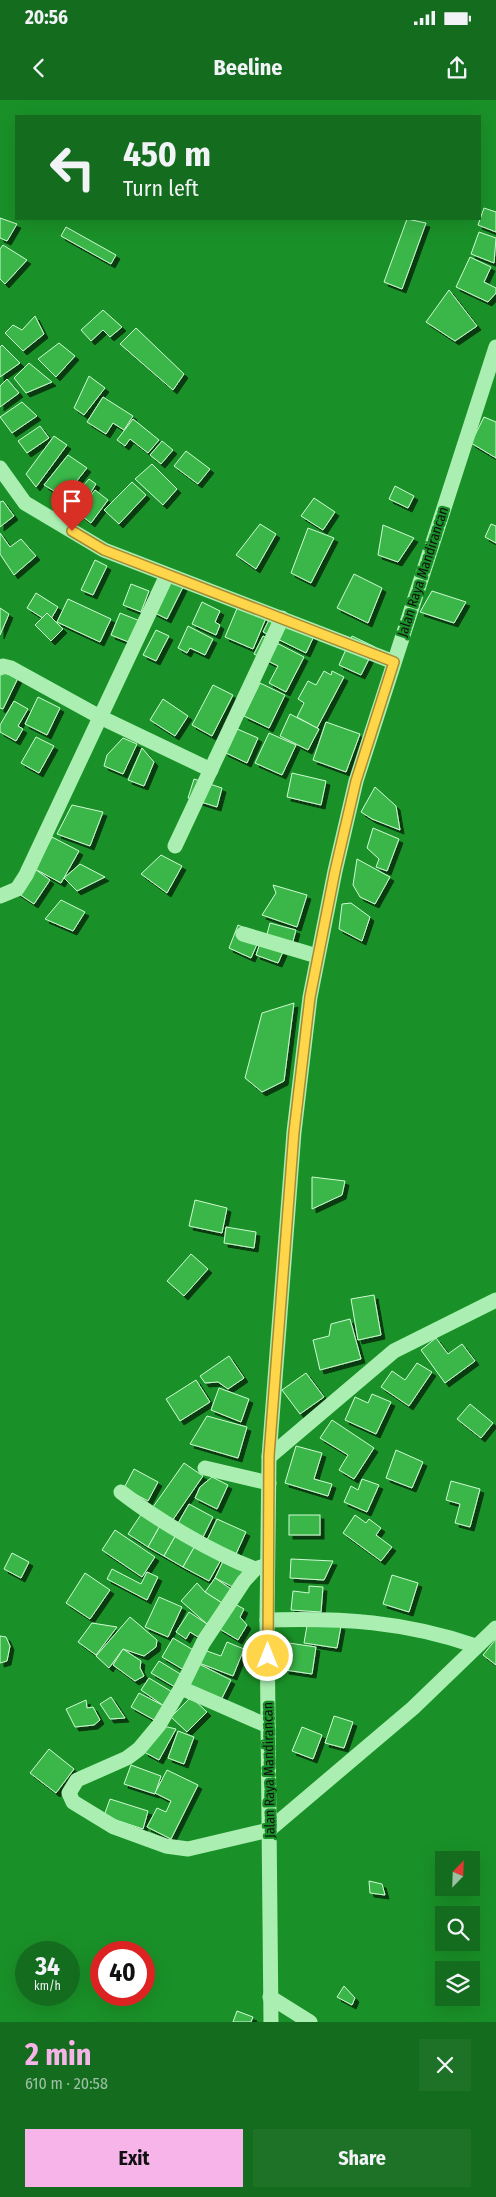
<!DOCTYPE html>
<meta charset="utf-8">
<style>
:root{--surface:#146d1e;--page:#1d7227;--text:#f1f3f6;--muted:#9dc0a4;--accent:#f7b4e8}
body{margin:0;font-family:"Fira Sans Condensed",sans-serif;background:var(--page);color:var(--text);height:100vh;display:flex;flex-direction:column;font-size:19px;white-space:nowrap}
*{box-sizing:border-box;margin:0}
p{font-size:16px;color:var(--muted)}
.icon{flex:none;width:28px;height:28px;fill:none;stroke:currentColor;stroke-width:2;stroke-linecap:round;stroke-linejoin:round}
.map{position:relative;height:1922px;overflow:hidden}
.drawer{display:flex;flex-direction:column;background:var(--surface);flex:1}
.drawer>*{flex:none}
.banner{position:absolute;left:15px;top:15px;width:466px;height:105px;border-radius:0px;box-shadow:0 5px 20px #0002;background:#146d1e;color:var(--text);overflow:hidden}
.needle{width:32px;rotate:23deg}
.tools{position:absolute;left:435px;top:1751px;display:grid;gap:10px}
.tools a{display:grid;place-items:center;width:45px;height:45px;border-radius:0px;background:var(--surface);box-shadow:0 5px 20px #0002;font-size:25px}
.speed{position:absolute;left:15px;top:1841px;display:flex;gap:10px;font-size:25px;font-weight:700;text-align:center}
.speed>*{display:grid;place-content:center;width:65px;height:65px;border-radius:50%;background:var(--surface);box-shadow:0 5px 20px #0002;line-height:1}
.speed small{font-size:12px;font-weight:400}
.speed .limit{border:8px solid #d22;background:#fff;color:#111}
.pin{position:absolute;display:grid;place-items:center;width:42px;height:42px;color:#fff;margin:-51px -21px;border-radius:50% 50% 50% 0;rotate:-45deg;box-shadow:0 0 5px #0007}
.pin .icon{rotate:45deg}
.me{position:absolute;width:55px;margin:-28px;rotate:0deg;stroke-linejoin:round;filter:drop-shadow(0 0 4px #0008)}
.turn{display:flex;align-items:center;gap:18px;height:105px;padding:0 25px;font-size:22px}
.turn .icon{width:65px;height:65px;stroke-width:2.5}
.turn b{display:block;font-size:35px;line-height:42px}
.round{display:grid;place-items:center;flex:none;width:52px;height:52px;border-radius:0px;background:var(--page)}
.head{display:flex;align-items:center;justify-content:space-between;height:85px;padding:0 25px}
h1{font-size:30px;font-weight:700;line-height:38px;color:var(--accent)}
.action{display:flex;gap:10px;margin-top:auto;padding:10px 25px}
.action a{flex:1;height:58px;border-radius:0px;background:var(--accent);color:#111;font-size:20px;font-weight:700;line-height:58px;text-align:center}
.action a+a{background:var(--page);color:var(--text)}
.status{display:flex;justify-content:space-between;align-items:center;height:35px;padding:0 25px;background:var(--surface);direction:ltr}
.status svg{height:14px;fill:currentColor}
header{display:flex;justify-content:space-between;align-items:center;height:65px;padding:0 25px;background:var(--surface);font-size:22px;font-weight:700}
.map>svg:first-child{display:block}
.building{fill:#3ab648;stroke:#d0fbd4;filter:url(#shadow)}
.lines{fill:none;stroke-linecap:round;stroke-linejoin:round}
.minor{stroke:#aaefb1;stroke-width:15}
.route-casing{stroke:#a68a30;stroke-width:12}
.route{stroke:#ffd54a;stroke-width:9}
.labels{text-anchor:middle;dominant-baseline:central;stroke-width:4.5;stroke-linejoin:round;paint-order:stroke}
.street-label{font-size:14px;fill:#111;stroke:#1a9128}
</style>
<div class="status"><b>20:56</b><svg viewBox="0 0 49 12"><path d="M0 12V9h3v3zM5 12V6h3v6zM10 12V3h3v9zM15 12V0h3v12zM26 1h20v11H26zM47 4h2v5h-2z"/></svg></div>
<header><svg class="icon" aria-label="back" viewBox="0 0 24 24"><path d="M15 5l-7 7 7 7"/></svg>Beeline<svg class="icon" aria-label="share" viewBox="0 0 24 24"><path d="M12 15V3M7 8l5-5 5 5M5 13v7h14v-7"/></svg></header>
<div class="map">
<svg width="496" height="1922" viewBox="0 0 496 1922">
<defs>
<filter id="shadow"><feDropShadow dx="4" dy="4" stdDeviation="0" flood-color="#0009"/></filter>
</defs>
<rect width="100%" height="100%" fill="#1a9128"/>
<g class="building">
<polygon points="484,108 496,112 496,132 478,125"/>
<polygon points="0,118 17,124 7,141 0,138"/>
<polygon points="407,119 426,123 402,189 384,182"/>
<polygon points="66,127 116,155 111,164 61,136"/>
<polygon points="479,132 496,138 494,163 471,154"/>
<polygon points="3,145 27,160 5,184 0,179 0,149"/>
<polygon points="470,157 491,167 484,182 496,188 496,193 488,202 456,187"/>
<polygon points="449,190 477,226 455,241 426,222"/>
<polygon points="103,210 122,227 110,237 103,230 91,241 81,230"/>
<polygon points="35,216 44,234 23,251 5,233 13,225 22,230"/>
<polygon points="136,228 184,274 173,290 120,244"/>
<polygon points="59,243 75,256 56,277 38,259"/>
<polygon points="2,245 20,263 0,277 0,247"/>
<polygon points="29,263 52,282 26,293 14,278"/>
<polygon points="89,276 105,288 84,315 74,308"/>
<polygon points="7,279 19,293 0,307 0,286"/>
<polygon points="103,297 133,316 124,330 113,323 106,334 87,322"/>
<polygon points="22,302 37,316 12,333 0,317"/>
<polygon points="484,317 496,322 496,358 471,343"/>
<polygon points="133,319 159,340 148,353 130,339 125,346 117,340"/>
<polygon points="40,326 49,338 27,353 18,341"/>
<polygon points="54,336 67,345 36,387 26,374"/>
<polygon points="162,341 173,350 161,364 150,355"/>
<polygon points="186,351 210,369 198,384 174,366"/>
<polygon points="68,355 87,368 64,397 44,385"/>
<polygon points="152,364 177,389 163,405 135,379"/>
<polygon points="89,379 96,384 82,407 72,399"/>
<polygon points="132,382 146,395 119,424 104,410"/>
<polygon points="395,386 414,396 408,408 389,399"/>
<polygon points="95,390 108,400 91,423 78,413"/>
<polygon points="314,398 335,412 323,430 301,416"/>
<polygon points="3,401 14,416 0,427 0,402"/>
<polygon points="260,424 276,434 256,469 236,455"/>
<polygon points="491,424 496,426 496,443 485,437"/>
<polygon points="383,425 414,438 398,462 378,455"/>
<polygon points="308,428 334,438 311,483 291,473"/>
<polygon points="0,433 10,447 21,439 36,456 14,475 0,454"/>
<polygon points="95,460 107,466 93,495 81,490"/>
<polygon points="354,474 382,488 368,523 337,508"/>
<polygon points="168,480 183,487 167,519 153,512"/>
<polygon points="131,484 149,491 141,512 123,505"/>
<polygon points="432,491 466,502 454,523 420,512"/>
<polygon points="36,493 58,507 49,522 27,508"/>
<polygon points="68,499 111,519 100,542 57,522"/>
<polygon points="202,502 220,511 215,522 220,525 216,535 192,524"/>
<polygon points="238,506 266,518 253,549 225,537"/>
<polygon points="0,508 9,514 0,535"/>
<polygon points="47,513 63,529 51,541 35,525"/>
<polygon points="120,513 140,521 131,543 111,535"/>
<polygon points="271,516 314,536 306,553 263,532"/>
<polygon points="188,526 213,539 205,555 190,548 187,553 178,548"/>
<polygon points="156,530 169,536 156,561 143,555"/>
<polygon points="263,536 304,557 286,592 269,583 278,566 254,554"/>
<polygon points="352,536 375,547 361,575 339,565"/>
<polygon points="0,571 18,578 3,609 0,608"/>
<polygon points="324,571 331,575 332,571 344,577 317,628 297,617 304,603 298,599 308,581 316,585"/>
<polygon points="260,583 285,595 269,628 244,616"/>
<polygon points="213,585 233,595 212,636 192,625"/>
<polygon points="38,597 60,608 47,635 25,624"/>
<polygon points="163,599 188,616 175,636 150,620"/>
<polygon points="14,601 28,609 18,626 23,629 16,641 0,632 0,625"/>
<polygon points="290,614 319,629 308,650 280,636"/>
<polygon points="326,622 360,634 346,672 313,660"/>
<polygon points="235,628 258,638 247,663 224,652"/>
<polygon points="269,633 296,645 282,675 255,663"/>
<polygon points="36,637 54,646 39,673 21,663"/>
<polygon points="123,638 137,644 123,674 104,666 107,655"/>
<polygon points="142,648 154,662 144,686 128,680"/>
<polygon points="292,673 326,681 321,705 287,697"/>
<polygon points="194,679 222,688 217,707 188,698"/>
<polygon points="375,687 396,706 400,730 372,719 361,712"/>
<polygon points="72,705 103,712 90,746 57,734"/>
<polygon points="373,728 399,739 387,771 376,767 379,759 367,748"/>
<polygon points="52,737 79,751 61,783 35,769"/>
<polygon points="161,755 182,766 167,793 141,774"/>
<polygon points="357,759 390,777 375,804 360,797 353,785"/>
<polygon points="80,764 105,777 77,791 64,778"/>
<polygon points="35,769 50,780 34,804 16,792"/>
<polygon points="273,785 307,795 297,827 262,815 276,793"/>
<polygon points="61,800 85,812 73,831 45,819"/>
<polygon points="351,803 370,817 362,841 339,829 342,804"/>
<polygon points="270,823 296,830 292,845 266,838"/>
<polygon points="238,825 261,835 251,858 229,848"/>
<polygon points="260,843 283,852 278,863 256,855"/>
<polygon points="294,903 284,981 262,992 245,978 262,913"/>
<polygon points="312,1077 345,1081 342,1095 312,1109"/>
<polygon points="195,1100 227,1108 222,1133 189,1126"/>
<polygon points="226,1127 256,1132 254,1148 224,1143"/>
<polygon points="191,1154 208,1169 184,1196 167,1181"/>
<polygon points="374,1195 381,1235 358,1240 351,1199"/>
<polygon points="350,1219 361,1259 320,1270 313,1240 329,1236 331,1224"/>
<polygon points="436,1238 448,1254 462,1244 475,1261 445,1283 421,1250"/>
<polygon points="229,1256 244,1278 228,1289 218,1282 205,1283 200,1276"/>
<polygon points="417,1263 432,1272 409,1306 381,1287 392,1271 405,1280"/>
<polygon points="306,1273 324,1297 300,1314 282,1290"/>
<polygon points="196,1280 210,1302 180,1321 166,1299"/>
<polygon points="219,1288 249,1299 241,1322 211,1310"/>
<polygon points="372,1294 391,1302 376,1334 345,1320 355,1297 368,1303"/>
<polygon points="470,1304 493,1323 481,1338 457,1319"/>
<polygon points="207,1316 247,1327 238,1358 190,1344"/>
<polygon points="332,1320 374,1348 354,1379 339,1370 348,1355 320,1338"/>
<polygon points="296,1346 322,1353 314,1379 332,1384 328,1396 285,1383"/>
<polygon points="396,1350 423,1362 412,1388 386,1378"/>
<polygon points="184,1363 203,1376 172,1421 153,1407"/>
<polygon points="134,1369 158,1382 148,1401 124,1388"/>
<polygon points="212,1377 228,1385 217,1409 195,1398 200,1387"/>
<polygon points="362,1379 379,1385 367,1412 344,1402 351,1386 358,1390"/>
<polygon points="451,1381 480,1389 470,1427 455,1423 460,1404 446,1400"/>
<polygon points="189,1404 213,1417 202,1439 177,1425"/>
<polygon points="142,1413 161,1424 148,1447 128,1434"/>
<rect x="289" y="1415" width="31" height="20"/>
<polygon points="355,1415 366,1423 369,1419 381,1428 376,1435 392,1447 381,1461 343,1433"/>
<polygon points="217,1419 246,1432 236,1454 207,1440"/>
<polygon points="161,1424 177,1433 164,1456 148,1447"/>
<polygon points="115,1430 155,1457 142,1477 102,1450"/>
<polygon points="177,1433 196,1444 183,1467 164,1456"/>
<polygon points="196,1444 222,1458 209,1481 183,1467"/>
<polygon points="12,1453 29,1462 21,1478 4,1469"/>
<polygon points="224,1459 245,1470 235,1488 215,1478"/>
<polygon points="291,1459 333,1461 324,1480 290,1478"/>
<polygon points="112,1469 141,1484 147,1472 158,1477 147,1500 107,1479"/>
<polygon points="85,1473 110,1490 90,1519 66,1503"/>
<polygon points="392,1475 418,1483 409,1512 383,1504"/>
<polygon points="215,1478 231,1489 222,1503 205,1492"/>
<polygon points="197,1483 205,1492 222,1503 207,1524 181,1501"/>
<polygon points="309,1486 323,1487 321,1512 291,1510 293,1491 309,1493"/>
<polygon points="159,1497 182,1507 168,1537 145,1527"/>
<polygon points="233,1503 244,1509 240,1517 247,1525 238,1540 218,1528"/>
<polygon points="189,1512 207,1524 198,1537 190,1532 186,1539 176,1532"/>
<polygon points="130,1517 157,1540 156,1547 144,1556 123,1549 109,1568 96,1556"/>
<polygon points="308,1520 341,1526 337,1548 304,1543"/>
<polygon points="92,1523 117,1527 96,1555 78,1542"/>
<polygon points="0,1536 6,1537 10,1546 7,1561 0,1563"/>
<polygon points="173,1538 195,1551 184,1570 162,1557"/>
<polygon points="496,1539 496,1565 483,1555"/>
<polygon points="227,1542 244,1549 233,1576 199,1563 204,1550 221,1556"/>
<polygon points="289,1543 316,1547 312,1574 285,1570"/>
<polygon points="123,1549 141,1561 140,1568 144,1576 135,1581 113,1565"/>
<polygon points="159,1561 182,1575 175,1587 151,1573"/>
<polygon points="199,1564 231,1580 221,1600 189,1585"/>
<polygon points="149,1578 174,1593 164,1606 141,1590"/>
<polygon points="139,1593 164,1606 156,1621 131,1607"/>
<polygon points="111,1597 125,1618 110,1619 100,1604"/>
<polygon points="191,1597 207,1612 187,1632 171,1617"/>
<polygon points="86,1600 87,1608 93,1607 100,1620 94,1625 75,1627 66,1609"/>
<polygon points="334,1616 353,1622 344,1648 325,1643"/>
<polygon points="159,1625 176,1629 159,1660 144,1652"/>
<polygon points="302,1627 322,1635 313,1659 292,1651"/>
<polygon points="178,1631 194,1637 184,1664 168,1658"/>
<polygon points="49,1649 74,1669 56,1693 30,1673"/>
<polygon points="131,1665 161,1676 155,1694 124,1684"/>
<polygon points="167,1670 198,1685 171,1739 147,1727 157,1708 166,1712 171,1701 155,1693"/>
<polygon points="110,1699 148,1711 143,1729 104,1716"/>
<polygon points="369,1781 382,1784 385,1795 370,1793"/>
<polygon points="344,1886 355,1898 352,1905 337,1897"/>
<polygon points="237,1911 253,1917 251,1922 233,1922"/>
</g>
<g class="lines">
<g class="minor">
<polyline points="0,368 25,403 104,450 394,562"/>
<polyline points="0,568 3,566 11,568 100,617 211,670"/>
<polyline points="175,746 282,518"/>
<polyline points="0,796 17,789 26,775 167,475"/>
<polyline points="243,834 317,856"/>
<polyline points="269,1357 394,1251 496,1200"/>
<polyline points="205,1368 269,1383"/>
<path d="M 121,1392 C 157,1420 213,1453 255,1469"/>
<polyline points="267,1465 255,1469 244,1481 203,1543 181,1588 159,1625 139,1649 127,1658 77,1680 69,1693 73,1702 114,1727 166,1746 188,1749 269,1730 413,1608 496,1528"/>
<path d="M 267,1520 C 343,1518 403,1521 476,1546"/>
<polyline points="181,1588 268,1626"/>
<polyline points="270,1897 310,1922"/>
<polyline points="271,1922 267,1520 269,1357 294,1032 310,897 335,771 356,681 496,247"/>
</g>
</g>
<g class="lines">
<defs>
<polyline id="route" points="72,431 104,450 394,562 356,681 335,771 310,897 294,1032 269,1356 268,1556"/>
</defs>
<use href="#route" class="route-casing"/>
<use href="#route" class="route"/>
</g>
<g class="labels">
<g class="street-label">
<text transform="translate(423 472) rotate(-72)">Jalan Raya Mandirancan</text>
<text transform="translate(269 1670) rotate(-91)">Jalan Raya Mandirancan</text>
</g>
</g>
</svg>
<div class="tools">
<a><svg class="needle" viewBox="-14 -14 28 28"><path d="M0-13l5 13h-10z" fill="#e53935"/><path d="M0 13l5-13h-10z" fill="#9dc0a4"/></svg></a>
<a><svg class="icon" aria-label="search" viewBox="0 0 24 24"><circle cx="10" cy="10" r="6"/><path d="M15 15l6 6"/></svg></a>
<a><svg class="icon" aria-label="layers" viewBox="0 0 24 24"><path d="M12 4l9 5-9 5-9-5zM3 14l9 5 9-5"/></svg></a>
</div>
<div class="speed"><div>34<small>km/h</small></div><div class="limit">40</div></div>
<div class="pin" style="left:72px;top:431px;background:#d93025"><svg class="icon" aria-label="arrive" viewBox="0 0 24 24"><path d="M6 21V4h12l-3 4 3 4H6"/></svg></div>
<svg class="me" style="left:268px;top:1556px" viewBox="-20 -20 40 40"><circle r="17" fill="#ffd54a" stroke="#fff" stroke-width="3"/><path d="M0-11L8 9 0 5-8 9z" fill="#fff"/></svg>
<div class="banner">
<div class="turn"><svg class="icon" aria-label="left" viewBox="0 0 24 24"><path d="M17 20v-9H6M10 6l-5 5 5 5"/></svg><div><b>450 m</b>Turn left</div></div>
</div>
</div>
<section class="drawer">
<div class="head"><div><h1>2 min</h1><p>610 m · 20:58</p></div><a class="round"><svg class="icon" aria-label="close" viewBox="0 0 24 24"><path d="M6 6l12 12M18 6L6 18"/></svg></a></div>
<div class="action"><a>Exit</a><a>Share</a></div>
</section>
